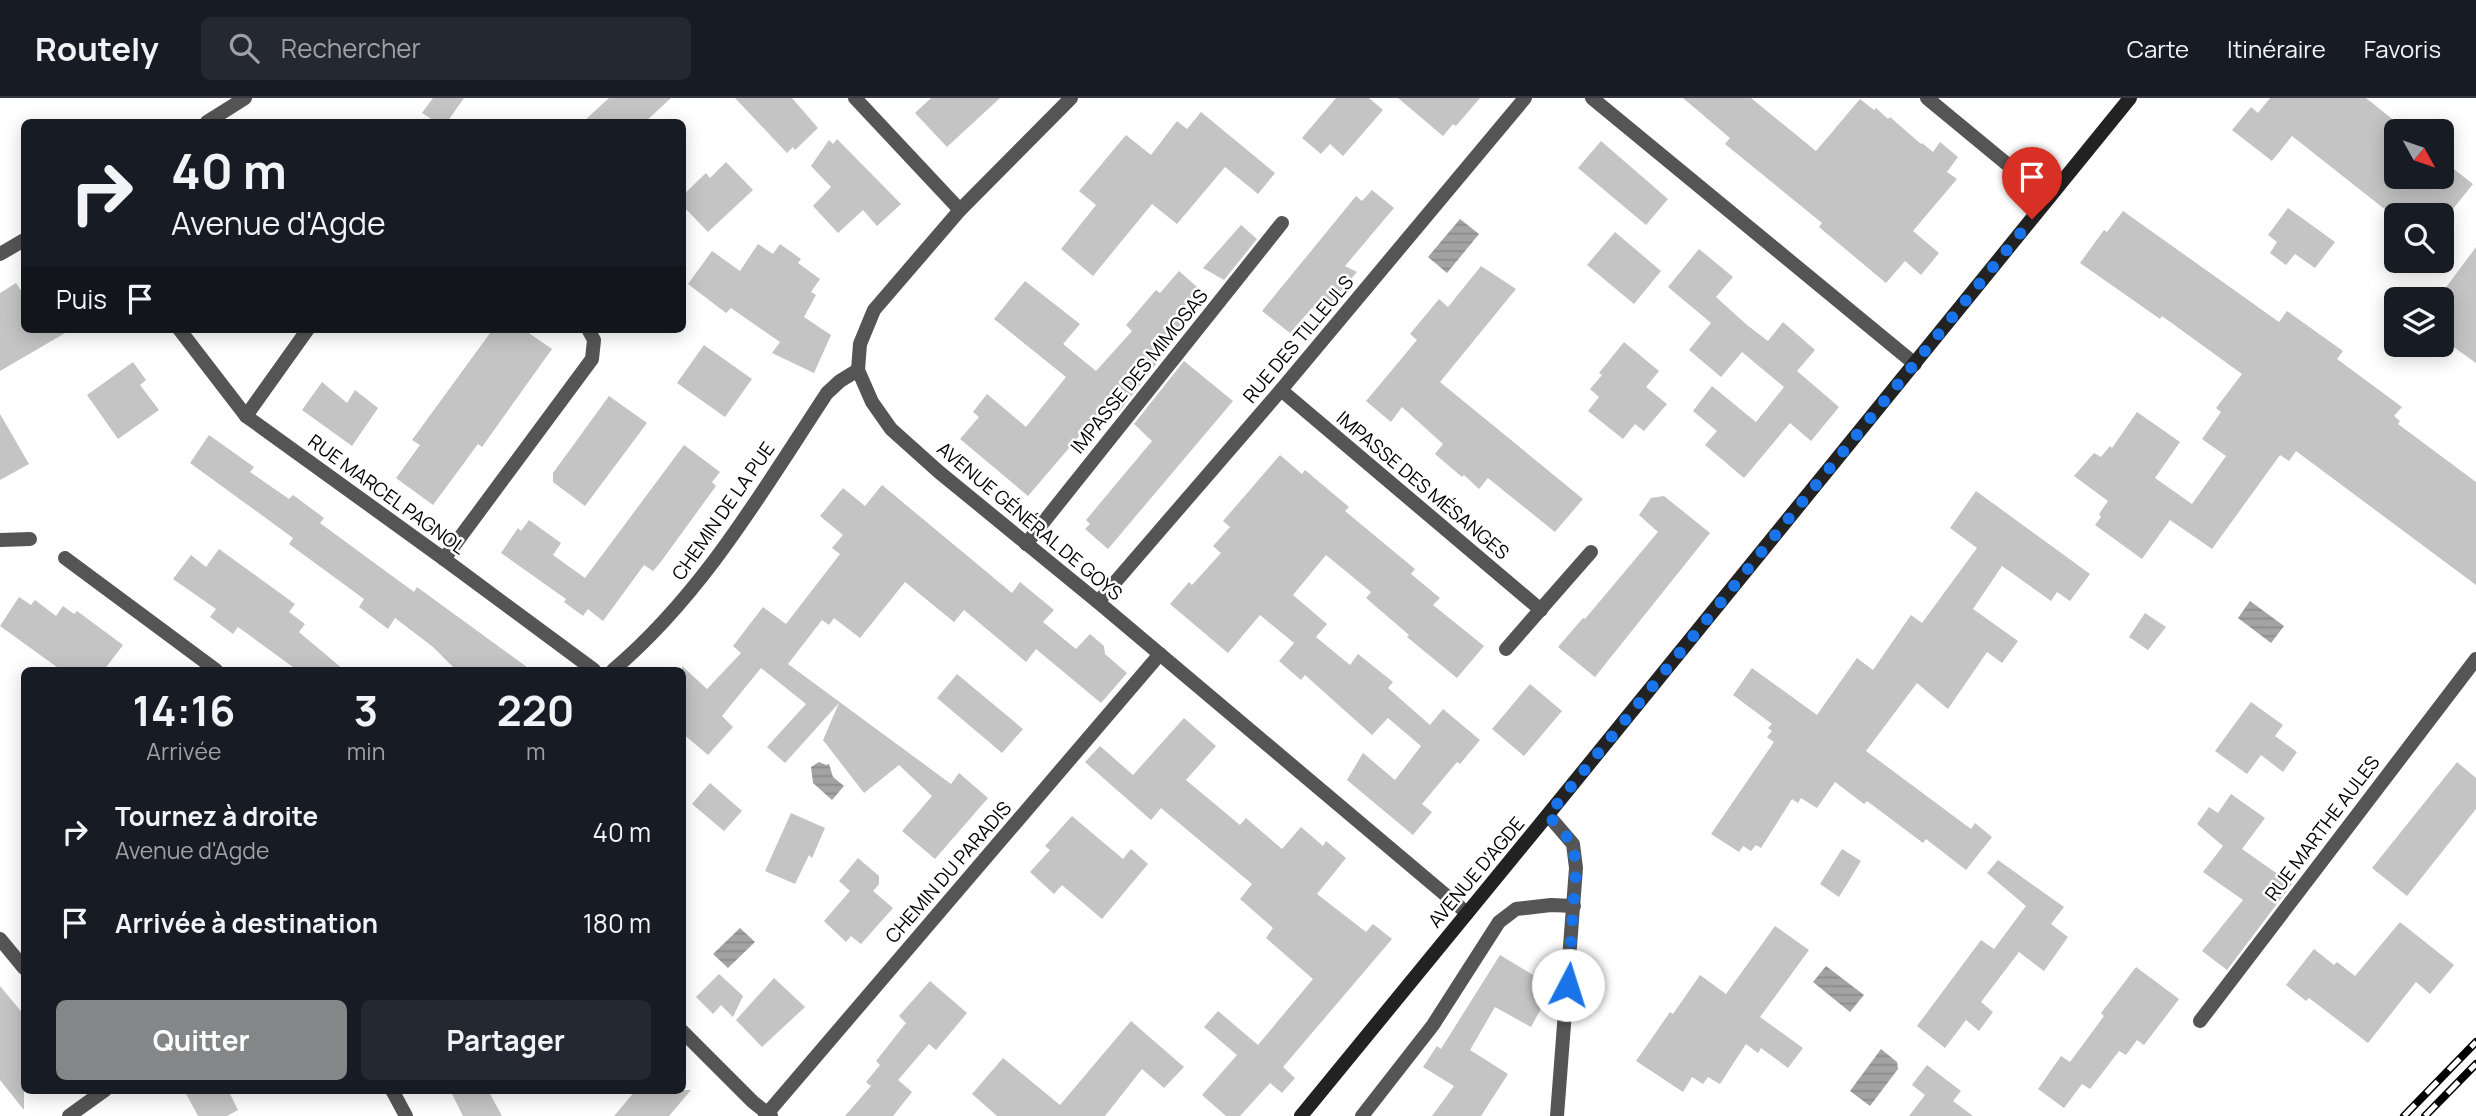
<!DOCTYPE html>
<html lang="fr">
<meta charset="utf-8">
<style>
:root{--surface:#171b24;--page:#242831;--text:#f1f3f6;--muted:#9ea1a6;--line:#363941;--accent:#858687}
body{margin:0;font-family:Manrope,sans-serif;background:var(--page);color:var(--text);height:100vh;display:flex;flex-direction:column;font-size:26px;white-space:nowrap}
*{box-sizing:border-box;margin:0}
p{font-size:23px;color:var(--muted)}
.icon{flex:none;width:38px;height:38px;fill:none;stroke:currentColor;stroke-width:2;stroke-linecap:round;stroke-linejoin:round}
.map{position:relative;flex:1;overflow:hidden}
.drawer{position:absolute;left:21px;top:569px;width:665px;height:427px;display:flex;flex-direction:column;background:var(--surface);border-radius:10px;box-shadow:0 4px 18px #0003}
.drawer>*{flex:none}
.hud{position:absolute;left:21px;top:21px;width:665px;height:214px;border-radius:10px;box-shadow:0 4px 18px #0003;background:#171b24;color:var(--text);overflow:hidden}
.needle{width:46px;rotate:130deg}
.fabs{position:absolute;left:2384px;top:21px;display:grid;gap:14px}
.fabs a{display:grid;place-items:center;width:70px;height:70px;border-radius:10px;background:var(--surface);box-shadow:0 4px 18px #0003;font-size:35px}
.pin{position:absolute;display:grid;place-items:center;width:60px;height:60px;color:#fff;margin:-72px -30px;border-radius:50% 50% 50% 0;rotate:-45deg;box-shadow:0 0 7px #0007}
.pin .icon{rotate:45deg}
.me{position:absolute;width:77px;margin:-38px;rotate:5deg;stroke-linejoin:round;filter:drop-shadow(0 0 5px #0008)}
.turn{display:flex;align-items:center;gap:24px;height:147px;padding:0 35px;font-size:32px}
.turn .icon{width:91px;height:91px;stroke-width:2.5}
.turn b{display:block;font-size:49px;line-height:60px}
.then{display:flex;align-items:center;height:66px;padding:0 35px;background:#0003;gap:14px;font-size:26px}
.eta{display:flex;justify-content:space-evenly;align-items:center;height:119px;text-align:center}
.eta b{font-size:42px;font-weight:700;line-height:49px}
.button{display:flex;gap:14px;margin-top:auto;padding:14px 35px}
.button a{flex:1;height:80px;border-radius:10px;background:var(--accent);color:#fff;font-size:28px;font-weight:700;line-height:80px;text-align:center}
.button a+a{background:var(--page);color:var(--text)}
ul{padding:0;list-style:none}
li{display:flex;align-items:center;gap:21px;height:91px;padding:0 35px}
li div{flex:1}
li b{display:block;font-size:26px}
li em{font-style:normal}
header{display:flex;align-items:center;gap:42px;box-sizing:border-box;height:98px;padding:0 35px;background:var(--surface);border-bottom:2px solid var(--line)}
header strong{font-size:33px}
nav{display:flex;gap:38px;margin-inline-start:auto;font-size:24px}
.search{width:490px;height:63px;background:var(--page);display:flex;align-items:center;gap:18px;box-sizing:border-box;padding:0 24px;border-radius:10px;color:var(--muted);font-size:26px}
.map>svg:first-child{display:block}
.water{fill:url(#water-rules)}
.building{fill:#c4c4c4}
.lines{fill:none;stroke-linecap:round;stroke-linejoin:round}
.street{stroke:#555;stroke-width:14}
.secondary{stroke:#222;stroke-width:14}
.rail-casing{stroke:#000;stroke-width:8}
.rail{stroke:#fff;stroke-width:5;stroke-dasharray:16;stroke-linecap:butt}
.route{stroke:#1a73e8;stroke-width:12;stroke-dasharray:0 21.6}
.labels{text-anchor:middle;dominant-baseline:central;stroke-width:5;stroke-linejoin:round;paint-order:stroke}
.street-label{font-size:19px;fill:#000;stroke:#fff}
</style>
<header>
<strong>Routely</strong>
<div class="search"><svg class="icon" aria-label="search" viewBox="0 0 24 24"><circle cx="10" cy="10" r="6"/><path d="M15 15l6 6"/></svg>Rechercher</div>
<nav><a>Carte</a><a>Itinéraire</a><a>Favoris</a></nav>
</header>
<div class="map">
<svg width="2476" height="1018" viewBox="0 0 2476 1018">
<defs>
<pattern id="water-rules" width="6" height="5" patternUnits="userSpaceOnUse" patternTransform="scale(1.75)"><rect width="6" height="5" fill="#a3a3a3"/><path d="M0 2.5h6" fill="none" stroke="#8b8b8b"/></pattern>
</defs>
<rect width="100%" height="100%" fill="#fff"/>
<g class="water">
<polygon points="1460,121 1479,136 1447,175 1428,159"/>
<polygon points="2250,503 2284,528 2271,545 2238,520"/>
<polygon points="819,664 826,667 829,666 833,679 844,688 832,702 813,685 811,669"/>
<polygon points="740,830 755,844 728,870 713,856"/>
<polygon points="1826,868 1864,897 1850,914 1813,884"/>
<polygon points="1881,951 1897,964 1898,971 1870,1008 1850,993"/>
</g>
<g class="building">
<polygon points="433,0 464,0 447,24 436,24 422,15"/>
<polygon points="609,0 671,0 645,24 583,24"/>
<polygon points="735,0 792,0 818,30 795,52 793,49 787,55"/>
<polygon points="931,0 1000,0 947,49 915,15"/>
<polygon points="1336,0 1369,0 1383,12 1343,58 1330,46 1321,56 1302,40"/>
<polygon points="1398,0 1480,0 1456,28 1453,26 1443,38"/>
<polygon points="1683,0 1751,0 1816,53 1860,1 1874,12 1876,10 1888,21 1890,19 1921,46 1922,45 1933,54 1940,44 1958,59 1947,74 1957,81 1913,133 1939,155 1921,177 1905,163 1886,185 1819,129 1822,125 1725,46 1730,40"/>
<polygon points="2270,0 2366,0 2396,24 2396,79 2441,79 2441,61 2473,86 2448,117 2392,117 2292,38 2272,63 2232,32 2251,9 2258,15"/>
<polygon points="1201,14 1275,75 1258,96 1225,69 1177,126 1152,106 1093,178 1061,151 1096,107 1079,93 1126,37 1151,57 1177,23 1187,31"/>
<polygon points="837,41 901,106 877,128 863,112 838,135 813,108 831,89 811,68 829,42 833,46"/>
<polygon points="1601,43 1668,101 1646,127 1578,70"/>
<polygon points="726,64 753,92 708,134 682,107 682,98 706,75 710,80"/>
<polygon points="1372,92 1394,110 1345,168 1357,174 1320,217 1312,210 1290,235 1262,213 1356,98 1362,103"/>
<polygon points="2288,110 2335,144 2315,170 2295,156 2286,167 2270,155 2277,144 2268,137"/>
<polygon points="2123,113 2279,224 2287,213 2343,253 2337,261 2402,309 2394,318 2400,323 2398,326 2476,384 2476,487 2296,353 2289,363 2280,357 2212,451 2170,422 2142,461 2095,427 2101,419 2099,416 2108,403 2074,378 2094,355 2101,359 2110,348 2112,350 2137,314 2180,344 2155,380 2192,406 2226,358 2202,341 2221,314 2216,310 2242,276 2162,218 2160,221 2080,165 2104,132 2107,134"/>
<polygon points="1241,127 1257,141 1224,182 1203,170"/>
<polygon points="1615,134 1661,173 1634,206 1587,167"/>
<polygon points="758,146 773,156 780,146 801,161 798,165 820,181 811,194 816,197 804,219 831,237 814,275 772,255 780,244 731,210 726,215 688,186 712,153 740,173"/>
<polygon points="2476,149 2476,265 2441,240 2441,196"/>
<polygon points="1699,151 1733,179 1716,199 1747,227 1768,243 1783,224 1815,252 1797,273 1839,309 1811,343 1790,325 1744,380 1705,347 1717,333 1693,313 1712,288 1756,324 1784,289 1742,254 1721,279 1689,252 1711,225 1668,189"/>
<polygon points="1481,168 1516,191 1440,284 1583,401 1555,434 1488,380 1479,391 1464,377 1462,379 1435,356 1443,346 1402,309 1391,324 1366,303 1417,242 1410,236 1439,201 1448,209"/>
<polygon points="1179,173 1205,196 1177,231 1181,234 1119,314 1116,312 1113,315 1111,314 1084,339 1081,336 1028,398 960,341 979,319 973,314 987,296 1026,329 1066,279 994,221 1025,183 1080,226 1063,246 1096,273 1132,233 1126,227 1156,192 1160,195"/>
<polygon points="16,185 24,197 24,231 72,231 0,273 0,195"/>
<polygon points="493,231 523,231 552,251 482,349 478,346 433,407 396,380 420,347 412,342"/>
<polygon points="1624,244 1659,273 1646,289 1667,306 1644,333 1635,326 1623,341 1588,313 1599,299 1590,291 1602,277 1599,275"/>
<polygon points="704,247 752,281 725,319 677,285"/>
<polygon points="1184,263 1233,303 1108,451 1085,431 1090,426 1086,422 1152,343 1134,326"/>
<polygon points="133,264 146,282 140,287 159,312 118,341 87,297"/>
<polygon points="322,284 347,305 355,292 378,310 352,348 302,312"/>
<polygon points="609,298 647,325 585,408 553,384 553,375"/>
<polygon points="0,316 29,366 0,382"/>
<polygon points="209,337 254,369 250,374 289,401 293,397 324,420 320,425 414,494 417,489 531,572 456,572 433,549 395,520 388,531 359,509 364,501 289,446 293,440 190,365"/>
<polygon points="684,347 720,374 712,384 716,388 660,465 653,473 644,467 603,523 588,511 583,518 564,504 566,501 501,455 518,430 521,433 529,422 561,445 553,457 585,480"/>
<polygon points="1280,357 1302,376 1305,372 1349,409 1345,413 1415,471 1411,476 1440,500 1433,507 1484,548 1457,580 1407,539 1409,537 1366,500 1371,494 1326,457 1293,497 1327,526 1316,539 1350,567 1358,556 1393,584 1388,590 1430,627 1443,611 1480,642 1460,666 1457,664 1422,706 1432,714 1413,737 1347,682 1363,655 1395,682 1421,648 1388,620 1372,637 1305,577 1301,582 1279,563 1294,545 1260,517 1228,555 1170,506 1189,484 1192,487 1221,455 1213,448 1230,429 1223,423"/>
<polygon points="882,387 1012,495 1020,484 1054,512 1043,524 1076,551 1090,536 1104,548 1105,556 1127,575 1101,605 1036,551 1026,564 964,512 954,524 905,484 860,540 834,520 829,527 822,522 788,566 951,686 959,675 988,700 935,761 902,733 932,698 899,667 864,695 823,642 839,605 785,665 767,649 806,606 761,570 722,618 733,629 708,657 682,635 682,568 707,591 741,555 733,548 763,509 786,526 840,456 832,450 843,437 820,418 843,390 865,408"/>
<polygon points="1976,393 2090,476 2070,503 2057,494 2051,503 2002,468 1973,511 2018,543 2002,565 1987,554 1948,611 1917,585 1866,653 1971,731 1975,725 1992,739 1966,772 1926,741 1923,745 1867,703 1864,706 1835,684 1817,710 1801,700 1798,705 1792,701 1761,750 1756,747 1751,753 1743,748 1739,754 1711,736 1774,644 1767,639 1772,633 1768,630 1772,626 1733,597 1752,570 1817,617 1857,560 1873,572 1911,517 1922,525 1977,450 1950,430"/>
<polygon points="1664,398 1710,435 1595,579 1558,549 1583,520 1585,521 1658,434 1639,417 1651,400"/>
<polygon points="219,451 295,506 289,514 305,526 299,534 344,572 297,572 238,529 233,536 210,519 216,511 173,481 191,457 206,469"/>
<polygon points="19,499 31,507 35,502 56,518 63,508 74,516 77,513 123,547 104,572 61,572 0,528"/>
<polygon points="2145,515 2166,529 2148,552 2129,539"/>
<polygon points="957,576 1023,631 1002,655 937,600"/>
<polygon points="1530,586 1562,613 1524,658 1492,631"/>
<polygon points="2251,604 2283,627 2275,638 2297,654 2283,674 2261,657 2247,676 2215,653"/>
<polygon points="1184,620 1216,648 1186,682 1240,727 1246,720 1282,751 1301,729 1323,748 1326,743 1346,760 1317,796 1366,834 1373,826 1392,841 1283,969 1295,980 1282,995 1270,985 1240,1018 1226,1018 1202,997 1237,957 1204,929 1218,913 1258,947 1313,881 1266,840 1273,830 1240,801 1252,786 1161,710 1151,722 1085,664 1100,648 1133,677"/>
<polygon points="2457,664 2476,680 2476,711 2407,798 2372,770"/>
<polygon points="710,685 742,713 724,733 692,706"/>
<polygon points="2231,696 2265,720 2242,751 2292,786 2227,872 2202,853 2243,802 2203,774 2223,748 2197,726 2209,709 2218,715"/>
<polygon points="791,715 825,730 812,760 809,757 795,786 765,773"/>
<polygon points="1072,718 1123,761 1131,751 1148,766 1102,821 1062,787 1054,796 1030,774 1050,752 1045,748"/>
<polygon points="1842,751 1861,763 1839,799 1820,786"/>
<polygon points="858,760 879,778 879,786 873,793 893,810 861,846 851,838 846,844 824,823 850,793 839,783"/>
<polygon points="1998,762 2064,809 2051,826 2068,839 2044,873 2019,854 1981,904 1993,914 1979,933 1966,922 1945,950 1917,928 1981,842 1994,851 2026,808 1987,775"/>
<polygon points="2400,824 2454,867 2430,896 2416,884 2368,945 2309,900 2306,903 2286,887 2314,851 2334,867 2337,864 2355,878"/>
<polygon points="1775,828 1809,852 1760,919 1803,950 1788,970 1761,950 1758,955 1746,946 1720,986 1708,979 1703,986 1692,979 1683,994 1636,963 1670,914 1673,916 1700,877 1726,896"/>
<polygon points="1500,857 1553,889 1531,929 1495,909 1470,952 1508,976 1481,1018 1432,1018 1454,988 1423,969 1437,948 1441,951"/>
<polygon points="2136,869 2179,901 2144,947 2137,942 2126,957 2119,953 2090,991 2082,986 2064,1010 2038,991 2061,958 2070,964 2104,918 2101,915"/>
<polygon points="719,876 743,898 733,919 721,907 713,916 696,899"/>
<polygon points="774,880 805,909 762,949 736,922"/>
<polygon points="930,883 967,915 936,952 929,946 898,982 912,994 893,1018 845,1018 871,988 866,984 880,967 876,963 906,925 899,918"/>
<polygon points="0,888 24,917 24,1012 0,982"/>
<polygon points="1131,923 1184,969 1164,990 1142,971 1105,1018 997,1018 972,996 1003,960 1060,1007"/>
<polygon points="1927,967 1961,993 1953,1003 1973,1018 1909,1018 1925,997 1912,987"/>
<polygon points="184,992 228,992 238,1012 227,1018 198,1018"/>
<polygon points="450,992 488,992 502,1018 463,1018"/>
<polygon points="636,992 691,992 669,1018 614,1018"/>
</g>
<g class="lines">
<g class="street">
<polyline points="855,0 960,112"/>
<polyline points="1071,0 960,112 874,212 860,246 858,272 872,304 891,331 939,374 1098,504 1467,815"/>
<polyline points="1592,0 1915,266"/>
<polyline points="1927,0 2048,100"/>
<polyline points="207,24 245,0"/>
<polyline points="0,156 24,142"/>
<polyline points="179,231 246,318 444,461 594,572"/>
<polyline points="1281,292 1541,512"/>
<polyline points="246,318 308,231"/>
<polyline points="0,442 30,441"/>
<polyline points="1026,446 1282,125"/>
<polyline points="65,460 216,572"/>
<polyline points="444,461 592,261 594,242 588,231"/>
<polyline points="1098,504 1281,292 1525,0"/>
<polyline points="1506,551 1591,454"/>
<path d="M 613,572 C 703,496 763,392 827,295 L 840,283 L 858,272"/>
<polyline points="1548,717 1573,746 1576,770 1557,1018"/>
<polyline points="0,841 24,870"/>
<polyline points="2200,923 2476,561"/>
<polyline points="682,933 753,1004 771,1018"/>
<polyline points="392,992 406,1018"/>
<polyline points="69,1018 105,992"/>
<polyline points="765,1018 1160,556"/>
<polyline points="1362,1018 1433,927 1499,824 1516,811 1551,807 1574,808"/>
</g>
<polyline class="secondary" points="1301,1018 1550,714 2130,0"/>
<defs>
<g id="rail">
<polyline points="2404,1018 2476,944"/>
<polyline points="2425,1018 2476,966"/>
</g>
</defs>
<use href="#rail" class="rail-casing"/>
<use href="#rail" class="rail"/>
</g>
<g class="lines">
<polyline class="route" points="1568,887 1576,770 1573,746 1548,717 2032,121"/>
</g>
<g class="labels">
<g class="street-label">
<text transform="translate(1298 241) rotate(-50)">RUE DES TILLEULS</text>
<text transform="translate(1139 273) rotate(-51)">IMPASSE DES MIMOSAS</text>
<text transform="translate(1423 387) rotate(40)">IMPASSE DES MÉSANGES</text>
<text transform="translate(387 396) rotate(36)">RUE MARCEL PAGNOL</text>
<text transform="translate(723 413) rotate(-55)">CHEMIN DE LA PUE</text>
<text transform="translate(1030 423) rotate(40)">AVENUE GÉNÉRAL DE GOYS</text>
<text transform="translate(2322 730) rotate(-53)">RUE MARTHE AULES</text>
<text transform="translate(948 774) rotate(-49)">CHEMIN DU PARADIS</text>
<text transform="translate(1476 774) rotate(-50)">AVENUE D'AGDE</text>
</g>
</g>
</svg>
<div class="fabs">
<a><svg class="needle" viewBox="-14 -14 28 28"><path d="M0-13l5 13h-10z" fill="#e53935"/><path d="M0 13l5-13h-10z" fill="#9ea1a6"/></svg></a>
<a><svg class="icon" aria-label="search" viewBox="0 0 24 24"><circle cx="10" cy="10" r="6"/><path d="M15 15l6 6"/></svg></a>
<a><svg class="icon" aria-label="layers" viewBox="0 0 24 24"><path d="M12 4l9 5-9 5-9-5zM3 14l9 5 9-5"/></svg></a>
</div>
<div class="pin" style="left:2032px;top:121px;background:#d93025"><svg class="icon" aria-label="arrive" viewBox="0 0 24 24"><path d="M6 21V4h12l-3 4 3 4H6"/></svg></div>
<svg class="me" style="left:1568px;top:887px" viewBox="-20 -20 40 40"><circle r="19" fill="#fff"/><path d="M0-13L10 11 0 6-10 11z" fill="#1a73e8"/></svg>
<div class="hud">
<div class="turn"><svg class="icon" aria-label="right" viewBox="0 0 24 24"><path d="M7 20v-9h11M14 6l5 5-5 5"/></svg><div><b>40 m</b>Avenue d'Agde</div></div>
<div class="then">Puis<svg class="icon" aria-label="arrive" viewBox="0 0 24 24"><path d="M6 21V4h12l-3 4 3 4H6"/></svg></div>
</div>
<section class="drawer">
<div class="eta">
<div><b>14:16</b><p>Arrivée</p></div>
<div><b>3</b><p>min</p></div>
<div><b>220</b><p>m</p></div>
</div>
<ul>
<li><svg class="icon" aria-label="right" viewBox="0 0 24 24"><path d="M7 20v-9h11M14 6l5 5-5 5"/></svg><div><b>Tournez à droite</b><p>Avenue d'Agde</p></div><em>40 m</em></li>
<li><svg class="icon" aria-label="arrive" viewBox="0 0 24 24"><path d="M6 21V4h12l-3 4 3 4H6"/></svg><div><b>Arrivée à destination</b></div><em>180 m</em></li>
</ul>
<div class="button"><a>Quitter</a><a>Partager</a></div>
</section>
</div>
